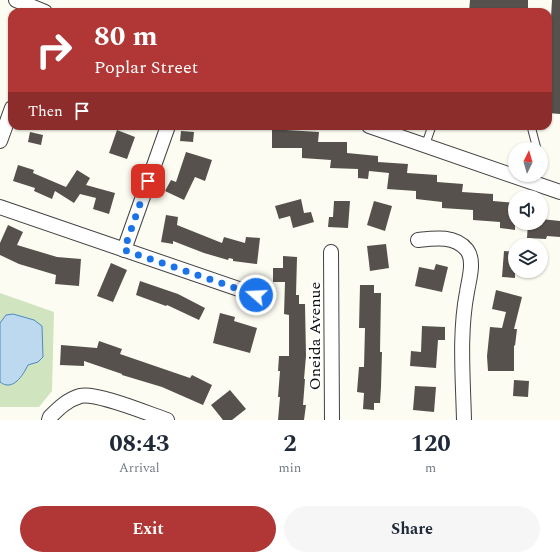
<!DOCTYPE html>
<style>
:root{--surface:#fff;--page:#f6f6f7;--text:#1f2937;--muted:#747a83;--accent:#b03736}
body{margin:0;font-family:Spectral,serif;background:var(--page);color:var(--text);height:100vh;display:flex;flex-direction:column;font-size:15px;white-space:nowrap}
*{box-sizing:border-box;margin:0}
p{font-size:13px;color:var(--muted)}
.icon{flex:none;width:22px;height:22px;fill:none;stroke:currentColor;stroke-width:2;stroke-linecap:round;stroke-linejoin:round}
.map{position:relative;height:420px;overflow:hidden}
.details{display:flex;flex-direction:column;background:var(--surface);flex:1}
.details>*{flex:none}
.top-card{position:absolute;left:8px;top:8px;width:544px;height:122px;border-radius:12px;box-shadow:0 1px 3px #0004;background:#b03736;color:#fff;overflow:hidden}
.needle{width:26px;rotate:5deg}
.fabs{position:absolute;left:508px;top:142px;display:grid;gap:8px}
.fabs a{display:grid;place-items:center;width:40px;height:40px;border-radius:50%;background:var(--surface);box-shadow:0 1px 3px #0004;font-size:20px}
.pin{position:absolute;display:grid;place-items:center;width:34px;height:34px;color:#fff;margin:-17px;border-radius:8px;box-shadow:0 2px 6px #0006}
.me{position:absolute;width:44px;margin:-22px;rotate:289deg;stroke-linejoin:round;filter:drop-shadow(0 0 3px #0008)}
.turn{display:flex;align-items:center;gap:14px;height:84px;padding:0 20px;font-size:18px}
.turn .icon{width:52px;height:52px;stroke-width:2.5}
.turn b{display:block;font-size:28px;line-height:34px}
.then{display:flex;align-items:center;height:38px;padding:0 20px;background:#0003;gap:8px;font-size:15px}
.eta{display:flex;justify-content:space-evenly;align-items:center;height:68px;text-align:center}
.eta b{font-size:24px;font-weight:700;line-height:28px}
.button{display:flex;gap:8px;margin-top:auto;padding:8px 20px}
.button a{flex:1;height:46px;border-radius:24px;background:var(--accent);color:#fff;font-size:16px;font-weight:700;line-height:46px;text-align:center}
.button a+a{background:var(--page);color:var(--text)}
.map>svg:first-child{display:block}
.green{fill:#d0e5bf}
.water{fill:#bcd9f0;stroke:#4b8abe}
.building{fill:#56514c}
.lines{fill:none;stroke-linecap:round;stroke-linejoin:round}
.lane-casing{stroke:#424242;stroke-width:9}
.street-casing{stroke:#424242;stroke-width:16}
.lane{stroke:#fff;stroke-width:7}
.street{stroke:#fff;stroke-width:14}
.route{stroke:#1a73e8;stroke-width:7;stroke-dasharray:0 12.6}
.labels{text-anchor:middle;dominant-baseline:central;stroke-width:4;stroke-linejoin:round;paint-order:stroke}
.street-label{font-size:16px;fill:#0f0f0f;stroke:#fff}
</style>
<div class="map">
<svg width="560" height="420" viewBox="0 0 560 420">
<rect width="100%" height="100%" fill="#fdfcf2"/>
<polygon class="green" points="0,293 54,312 52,391 39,407 0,407"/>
<path class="water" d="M 13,314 L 34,320 L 42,326 L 43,357 L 38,362 L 28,365 C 23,375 13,392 0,382 L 0,323 L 6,315 Z"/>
<g class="building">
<polygon points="470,0 528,0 528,12 469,12"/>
<polygon points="552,0 560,0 560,114 548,113 548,35 550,35"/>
<polygon points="272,126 286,126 286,130 319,132 318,142 347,142 347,153 378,156 378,162 408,164 407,173 437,175 437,182 463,184 462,192 493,194 493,201 515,203 515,230 500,228 500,222 473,220 473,210 442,208 442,202 416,199 416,191 387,189 389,173 369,171 368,179 358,178 358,169 330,168 331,160 302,158 302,148 272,148"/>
<polygon points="117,130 135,137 127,159 109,153"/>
<polygon points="181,131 194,132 193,142 180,141"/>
<polygon points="30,132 43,135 41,145 28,142"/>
<polygon points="186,152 212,160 205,181 195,177 184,200 165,191 171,180 176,182"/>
<polygon points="18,165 34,170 33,173 66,187 77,170 90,178 86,185 115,193 109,214 93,209 96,198 80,194 74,203 55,191 52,199 34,191 35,188 13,181"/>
<polygon points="301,199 304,213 311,212 314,222 293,228 290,216 279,219 275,206"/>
<polygon points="334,201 350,201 348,228 328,227 329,217 333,217"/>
<polygon points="374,201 392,206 385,231 367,225"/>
<polygon points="166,215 178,217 177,225 222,243 224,237 245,243 246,237 260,238 257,264 233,261 233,259 229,258 228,260 204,253 173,241 173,244 161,242"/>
<polygon points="541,219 560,221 560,237 547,236 546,239 527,238 528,223 541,223"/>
<polygon points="8,225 23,232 17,245 57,257 81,259 79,286 55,284 56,275 19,264 0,255 0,243"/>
<polygon points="386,244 389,268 370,271 367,246"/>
<polygon points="504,251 515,252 515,278 502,277"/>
<polygon points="283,256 297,257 296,295 299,295 299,304 305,304 306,356 304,379 305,379 303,405 306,405 304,420 278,420 280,397 278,397 280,371 278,371 279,356 289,356 289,315 284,314 285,282 273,282 273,268 283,268"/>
<polygon points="111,263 127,270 113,302 97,296"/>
<polygon points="436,264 448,267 442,292 415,286 419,267 434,270"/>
<polygon points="140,281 178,294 205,308 199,320 167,305 166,306 136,295"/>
<polygon points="360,285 374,285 374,293 381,293 380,352 382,352 381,387 380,403 374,403 374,410 363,409 364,393 357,392 359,367 364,367 365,328 359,328"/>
<polygon points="496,290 522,297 514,329 517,329 515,346 514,345 514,371 488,371 487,356 490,327 502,328 506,312 492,309"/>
<polygon points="220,313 235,317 234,321 257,328 250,353 213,343"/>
<polygon points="422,326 445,327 445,340 438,340 436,368 410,366 411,351 421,352"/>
<polygon points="99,341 122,349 120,354 190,378 192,375 212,385 203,405 162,387 122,375 122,374 84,361 84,366 60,365 61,345 97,348"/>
<polygon points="514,380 529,381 528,397 513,396"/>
<polygon points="415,386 436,387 434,412 413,410"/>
<polygon points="230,390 246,409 232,420 223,420 211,405"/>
</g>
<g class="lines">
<defs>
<g id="lane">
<polyline points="531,126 537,149"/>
<polyline points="425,146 432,126"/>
</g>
<g id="street">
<polyline points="16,0 45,12"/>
<polyline points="369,126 560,192"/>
<polyline points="0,141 12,108"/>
<polyline points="0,207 256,295"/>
<path d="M 418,240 C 435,238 455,235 467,250 C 475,261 469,279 467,292 C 459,333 463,378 464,420"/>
<polyline points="124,250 168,126"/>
<polyline points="331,252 332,420"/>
<path d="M 49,420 L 50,417 C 59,408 67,400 80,396 C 97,392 149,414 167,420"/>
</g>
</defs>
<use href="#lane" class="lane-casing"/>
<use href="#street" class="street-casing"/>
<use href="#lane" class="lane"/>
<use href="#street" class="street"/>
</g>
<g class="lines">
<polyline class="route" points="148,181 124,250 256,295"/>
</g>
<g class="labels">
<g class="street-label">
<text transform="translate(315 336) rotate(-90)">Oneida Avenue</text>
</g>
</g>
</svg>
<div class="fabs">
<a><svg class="needle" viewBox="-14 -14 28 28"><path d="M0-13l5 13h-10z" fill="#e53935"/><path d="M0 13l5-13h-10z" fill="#747a83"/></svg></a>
<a><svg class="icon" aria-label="sound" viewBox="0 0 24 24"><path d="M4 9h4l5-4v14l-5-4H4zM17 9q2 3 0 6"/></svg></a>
<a><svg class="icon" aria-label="layers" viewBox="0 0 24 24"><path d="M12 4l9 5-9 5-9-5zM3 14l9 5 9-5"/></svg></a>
</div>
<div class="pin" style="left:148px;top:181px;background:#d93025"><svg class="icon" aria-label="arrive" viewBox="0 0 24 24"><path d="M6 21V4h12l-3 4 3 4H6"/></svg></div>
<svg class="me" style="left:256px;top:295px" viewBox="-20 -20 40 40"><circle r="17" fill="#1a73e8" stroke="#fff" stroke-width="3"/><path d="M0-11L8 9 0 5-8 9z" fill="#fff"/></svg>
<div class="top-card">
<div class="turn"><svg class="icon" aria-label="right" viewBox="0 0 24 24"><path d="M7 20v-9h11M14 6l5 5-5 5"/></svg><div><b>80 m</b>Poplar Street</div></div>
<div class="then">Then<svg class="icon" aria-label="arrive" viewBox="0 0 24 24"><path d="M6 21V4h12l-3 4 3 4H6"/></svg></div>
</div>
</div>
<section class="details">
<div class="eta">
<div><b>08:43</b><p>Arrival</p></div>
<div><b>2</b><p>min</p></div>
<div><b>120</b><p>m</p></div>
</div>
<div class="button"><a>Exit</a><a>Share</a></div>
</section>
